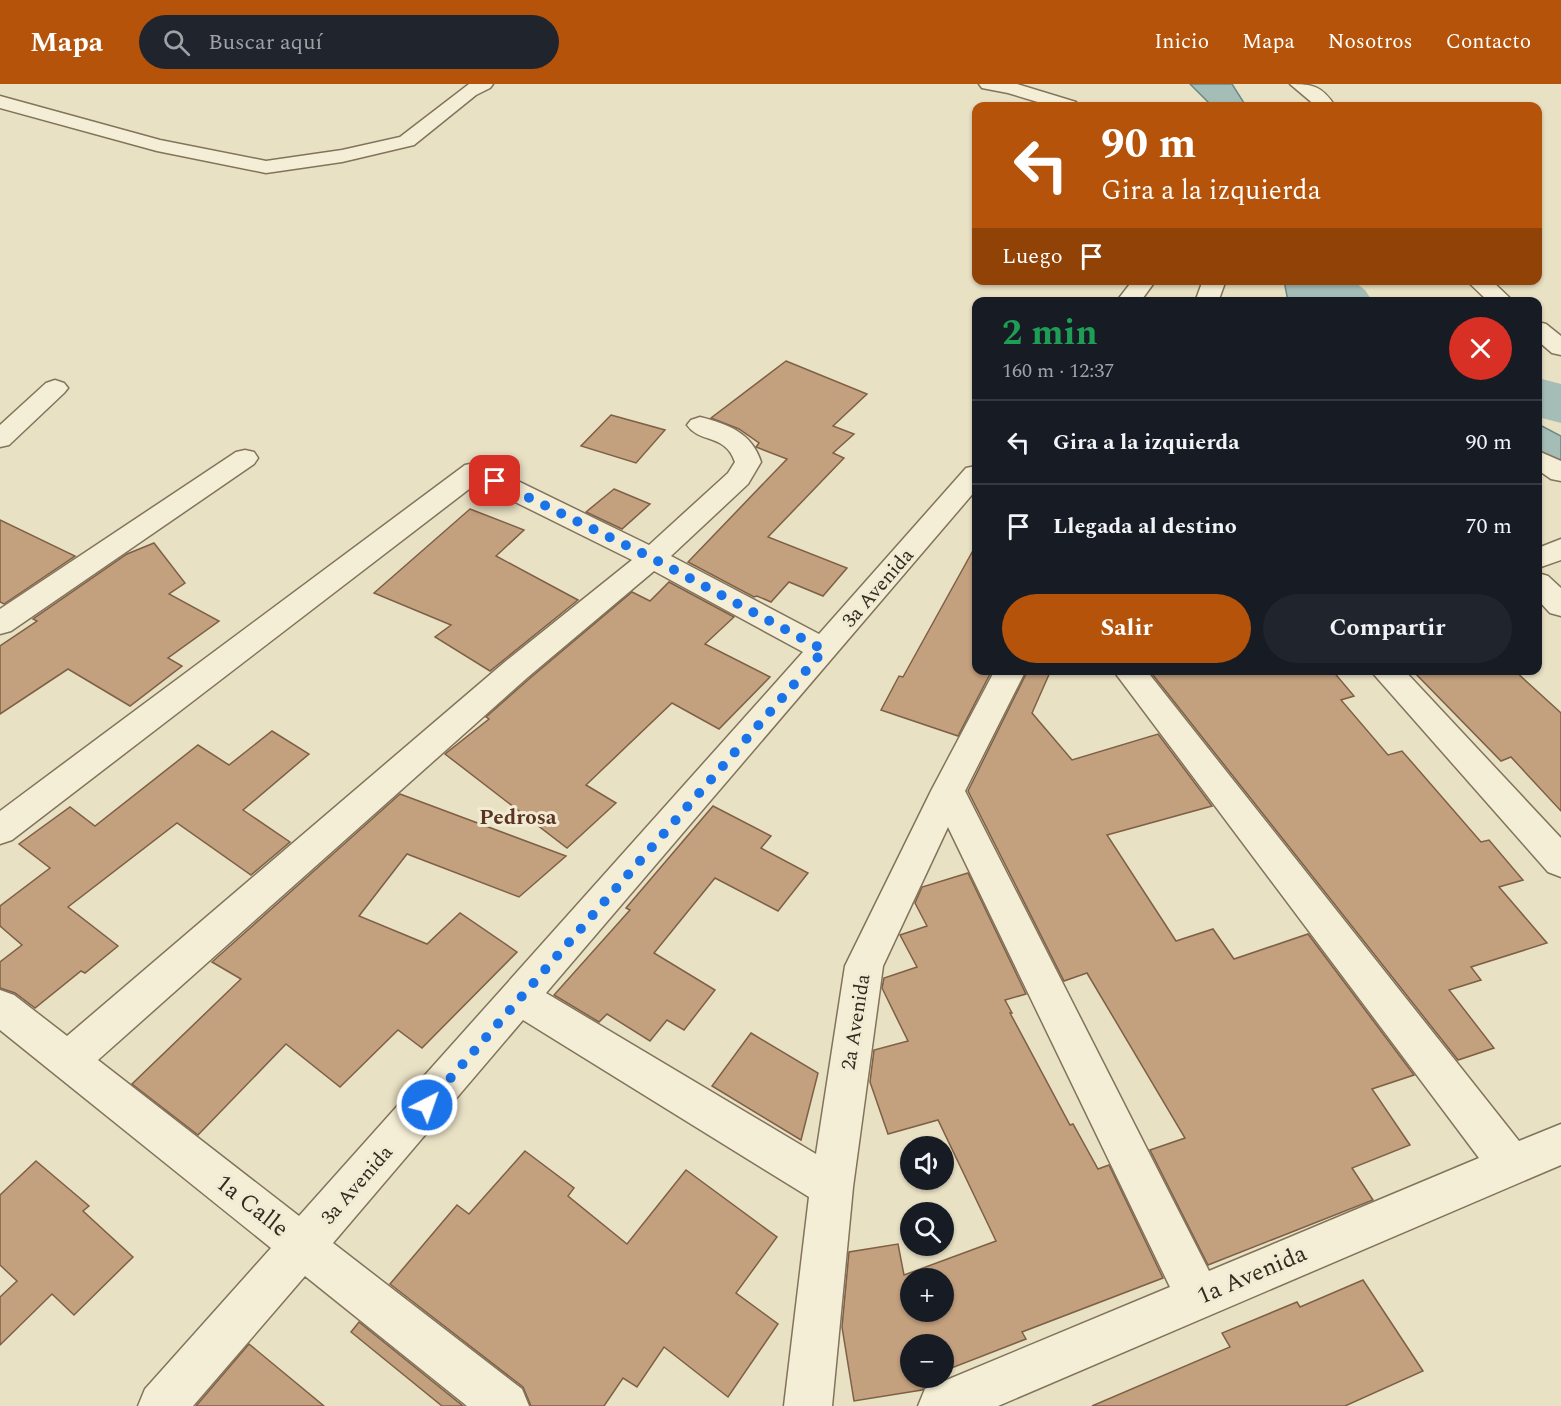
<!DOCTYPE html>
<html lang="es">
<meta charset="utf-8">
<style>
:root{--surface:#171b24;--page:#20242c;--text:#f1f3f6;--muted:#9ea1a6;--line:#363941;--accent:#b45309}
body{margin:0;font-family:Spectral,serif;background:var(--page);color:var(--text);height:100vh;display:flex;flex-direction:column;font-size:22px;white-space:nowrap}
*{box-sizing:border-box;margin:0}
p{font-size:20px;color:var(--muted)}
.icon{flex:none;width:33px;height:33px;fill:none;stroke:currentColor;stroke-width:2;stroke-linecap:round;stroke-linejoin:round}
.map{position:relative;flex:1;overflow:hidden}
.drawer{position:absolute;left:972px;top:213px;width:570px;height:378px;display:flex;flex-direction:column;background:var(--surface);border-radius:12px;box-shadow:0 2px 4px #0004}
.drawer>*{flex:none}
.top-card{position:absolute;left:972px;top:18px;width:570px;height:183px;border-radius:12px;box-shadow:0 2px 4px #0004;background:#b45309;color:#fff;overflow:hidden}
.tools{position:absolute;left:900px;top:1052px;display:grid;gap:12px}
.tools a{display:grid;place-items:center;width:54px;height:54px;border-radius:50%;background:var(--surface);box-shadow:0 2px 4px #0004;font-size:30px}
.pin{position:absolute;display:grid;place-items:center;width:51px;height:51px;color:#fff;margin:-26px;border-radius:12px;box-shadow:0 3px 9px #0006}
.me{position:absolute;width:66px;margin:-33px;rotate:41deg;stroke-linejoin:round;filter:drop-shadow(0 0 4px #0008)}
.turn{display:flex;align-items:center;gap:21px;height:126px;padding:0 30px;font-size:27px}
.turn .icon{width:78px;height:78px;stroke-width:2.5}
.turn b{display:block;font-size:42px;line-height:51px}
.then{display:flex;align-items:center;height:57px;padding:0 30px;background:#0003;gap:12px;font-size:22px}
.round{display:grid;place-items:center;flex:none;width:63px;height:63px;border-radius:32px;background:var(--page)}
.overview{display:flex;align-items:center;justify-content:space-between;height:102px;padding:0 30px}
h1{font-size:36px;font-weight:700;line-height:45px;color:#1e9e55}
.cta{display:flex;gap:12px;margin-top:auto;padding:12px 30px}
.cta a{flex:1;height:69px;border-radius:36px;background:var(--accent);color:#fff;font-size:24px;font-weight:700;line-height:69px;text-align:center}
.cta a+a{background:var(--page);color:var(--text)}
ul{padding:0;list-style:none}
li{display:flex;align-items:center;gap:18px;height:84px;padding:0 30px;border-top:2px solid var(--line)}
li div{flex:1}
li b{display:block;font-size:22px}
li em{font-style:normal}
header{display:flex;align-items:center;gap:36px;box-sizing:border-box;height:84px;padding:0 30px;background:var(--accent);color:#fff}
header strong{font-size:28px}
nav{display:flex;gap:33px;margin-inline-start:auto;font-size:21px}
.search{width:420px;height:54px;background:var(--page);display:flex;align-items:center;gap:15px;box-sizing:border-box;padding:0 21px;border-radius:33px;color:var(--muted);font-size:22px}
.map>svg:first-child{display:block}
.water{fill:#a5bdb7;stroke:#6d8985;stroke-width:1.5}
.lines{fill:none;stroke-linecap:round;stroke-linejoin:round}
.river{fill:#a5bdb7;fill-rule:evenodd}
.building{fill:#c3a07e;stroke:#7e6045;stroke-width:1.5;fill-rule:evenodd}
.minor-casing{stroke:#82735c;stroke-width:3}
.minor{fill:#f5eed6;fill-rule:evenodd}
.route{stroke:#1a73e8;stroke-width:10;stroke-dasharray:0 18}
.labels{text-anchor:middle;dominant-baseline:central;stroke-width:6;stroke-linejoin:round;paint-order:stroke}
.street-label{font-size:20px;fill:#332a1f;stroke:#f1ebd3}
.neighbourhood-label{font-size:21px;font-weight:bold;fill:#5b3323;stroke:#f1ebd3}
.near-street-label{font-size:24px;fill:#332a1f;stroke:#f1ebd3}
</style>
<header>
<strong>Mapa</strong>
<div class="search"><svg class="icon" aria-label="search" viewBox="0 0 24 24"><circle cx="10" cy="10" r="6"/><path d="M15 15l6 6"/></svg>Buscar aquí</div>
<nav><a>Inicio</a><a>Mapa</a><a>Nosotros</a><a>Contacto</a></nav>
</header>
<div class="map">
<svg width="1561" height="1322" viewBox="0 0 1561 1322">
<rect width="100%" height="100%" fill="#e9e1c4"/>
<g class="water">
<polygon points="1190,0 1232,0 1246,22 1212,22"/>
<polygon points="1284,197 1315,197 1317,205 1330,217 1288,217"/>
<polygon points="1538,340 1561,352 1561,387 1538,373"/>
</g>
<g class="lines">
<g class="river">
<polygon points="1288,196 1352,196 1365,206 1373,218 1308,218 1295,208"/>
<polygon points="1538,294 1561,300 1561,339 1538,333"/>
</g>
</g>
<g class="building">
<polygon points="786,277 867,310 833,342 854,350 833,369 844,374 768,453 847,484 823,512 789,498 771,518 757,512 754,513 688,478 787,375 756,363 759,359 739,345 711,334"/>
<polygon points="611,331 665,346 636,379 581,362"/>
<polygon points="614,405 650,420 622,445 586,428"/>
<polygon points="470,425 524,446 496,472 578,516 490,587 435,553 451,541 374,509"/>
<polygon points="0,436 75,472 4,520 0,518"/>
<polygon points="154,459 185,499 169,510 219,537 168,574 182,582 130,622 68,585 0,630 0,562 37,537 33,535 127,470"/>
<polygon points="976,461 976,586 992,586 958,652 881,626 899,592 903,593"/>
<polygon points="669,498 734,533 705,560 770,593 719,645 672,619 586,701 616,719 567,764 445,670 489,635 486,633 529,595 632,508 650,517"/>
<polygon points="1028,586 1051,586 1032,629 1072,676 1158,650 1212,722 1107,751 1176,857 1213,845 1234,875 1308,850 1414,991 1372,1005 1410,1061 1352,1084 1373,1116 1208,1181 1150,1066 1185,1054 1087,889 1064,897 968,707"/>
<polygon points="1149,586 1332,586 1354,612 1341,616 1388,671 1402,667 1481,758 1489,756 1523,796 1499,803 1547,859 1471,883 1481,896 1449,906 1494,964 1458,976"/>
<polygon points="1412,586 1514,586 1561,629 1561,727 1511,673 1501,677"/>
<polygon points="272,647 309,670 243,726 290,758 251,791 177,739 68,823 118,862 85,889 81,887 35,924 15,909 0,904 0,878 22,861 0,842 0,822 50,784 19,760 70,723 95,742 198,661 229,681"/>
<polygon points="400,710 566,772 519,813 407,770 359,832 427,860 460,829 517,868 422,964 398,946 340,1003 286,960 198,1051 132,1000 241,895 212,878"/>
<polygon points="713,722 771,752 761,764 808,789 778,827 715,794 654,869 715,906 684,946 667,936 650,957 607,930 599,938 554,911 630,826 626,824"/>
<path d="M 968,789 L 1026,910 L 1005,916 L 1012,929 L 1010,929 L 1070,1041 L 1073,1040 L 1098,1085 L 1109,1081 L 1163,1194 L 1022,1248 L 1026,1255 L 944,1287 L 944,1260 L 910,1260 L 910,1293 L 928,1293 L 925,1294 L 927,1302 L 922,1306 L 854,1317 L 842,1243 L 849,1168 L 898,1160 L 904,1191 L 996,1157 L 938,1036 L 888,1050 L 870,998 L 874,966 L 908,957 L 882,904 L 884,894 L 917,883 L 900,851 L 927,842 L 915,819 L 922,803 ZM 910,1194 L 944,1194 L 944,1227 L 910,1227 Z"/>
<polygon points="751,949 818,989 801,1056 712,1002"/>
<polygon points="525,1067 574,1104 568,1112 627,1160 686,1086 777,1153 736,1209 778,1240 728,1313 664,1263 637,1303 623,1294 604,1322 531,1322 523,1303 390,1200 457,1121 469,1130"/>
<polygon points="36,1077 89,1122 83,1127 133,1173 74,1231 52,1210 0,1261 0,1213 17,1197 0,1181 0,1111"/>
<polygon points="1363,1196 1423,1287 1345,1322 1092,1322 1230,1263 1222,1249 1297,1218 1300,1223"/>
<polygon points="359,1238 463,1322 442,1322 351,1248"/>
<polygon points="249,1260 324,1322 196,1322"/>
</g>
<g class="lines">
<defs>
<g id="minor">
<polygon points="469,0 493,0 490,4 476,11 414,61 342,78 266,89 157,67 0,24 0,12 160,56 266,77 342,66 400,53"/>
<polygon points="979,0 1017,0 1076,18 1078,22 1051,22 1008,9 982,4"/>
<path d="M 1290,0 C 1313,0 1322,2 1335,22 L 1316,22 Z"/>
<polygon points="1133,196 1156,196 1140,218 1116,218"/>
<polygon points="1203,196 1226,196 1218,218 1195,218"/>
<polygon points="1466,196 1491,196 1514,218 1489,218"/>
<polygon points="1538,238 1546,240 1561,252 1561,271 1552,269 1538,257"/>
<polygon points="55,296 64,299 68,304 64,309 9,361 0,363 0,341 46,299"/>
<path d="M 700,333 C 728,340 752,349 761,378 L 748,400 L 671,472 L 819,550 L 966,384 L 976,382 L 976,406 L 546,909 L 816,1070 L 845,882 L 931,707 L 995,586 L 1026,586 L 965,707 L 1209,1187 L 1479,1074 L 1113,586 L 1146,586 L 1519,1057 L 1561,1040 L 1561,1081 L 998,1322 L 918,1322 L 925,1305 L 1170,1203 L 948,743 L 883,882 L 853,1103 L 832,1322 L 784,1322 L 809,1113 L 523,936 L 333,1159 L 522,1305 L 529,1322 L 467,1322 L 305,1192 L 193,1322 L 138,1322 L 145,1305 L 271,1164 L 0,946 L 0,906 L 14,911 L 67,952 L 506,577 L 632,476 L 477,399 L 12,756 L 0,760 L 0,727 L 465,381 L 475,379 L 485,381 L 649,461 L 728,389 L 735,378 C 725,349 700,360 687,341 L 691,336 ZM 654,487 L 803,568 L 299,1132 L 98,976 L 528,593 Z"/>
<polygon points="245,366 254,368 258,374 254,380 11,547 0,550 0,525 236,368"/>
<polygon points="1538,367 1561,377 1561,397 1551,395 1538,386"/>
<polygon points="1561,455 1561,476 1538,484 1538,464"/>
<polygon points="1538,489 1548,492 1561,504 1561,532 1550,529 1538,516"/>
<polygon points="1370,586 1404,586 1561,754 1561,793 1548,788"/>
</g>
</defs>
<use href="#minor" class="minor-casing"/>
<use href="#minor" class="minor"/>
</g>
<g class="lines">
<polyline class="route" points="427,1021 824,566 652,474 495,397"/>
</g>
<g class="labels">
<g class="street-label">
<text transform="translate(878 504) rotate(-49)">3a Avenida</text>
<text transform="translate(856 938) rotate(-81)">2a Avenida</text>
<text transform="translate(357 1101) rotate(-49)">3a Avenida</text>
</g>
<g class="neighbourhood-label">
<text x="518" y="734">Pedrosa</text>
</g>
<g class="near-street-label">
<text transform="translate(252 1122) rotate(38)">1a Calle</text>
<text transform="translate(1252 1191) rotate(-23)">1a Avenida</text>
</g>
</g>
</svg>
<div class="tools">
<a><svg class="icon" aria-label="sound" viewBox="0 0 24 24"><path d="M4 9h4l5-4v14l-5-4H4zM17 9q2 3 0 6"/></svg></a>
<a><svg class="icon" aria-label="search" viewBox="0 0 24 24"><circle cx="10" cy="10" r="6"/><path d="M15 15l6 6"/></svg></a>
<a>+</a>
<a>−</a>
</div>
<div class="pin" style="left:495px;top:397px;background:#d93025"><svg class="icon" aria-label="arrive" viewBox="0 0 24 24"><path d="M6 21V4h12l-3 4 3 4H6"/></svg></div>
<svg class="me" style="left:427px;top:1021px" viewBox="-20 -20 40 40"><circle r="17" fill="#1a73e8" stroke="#fff" stroke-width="3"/><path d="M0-11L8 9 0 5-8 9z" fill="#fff"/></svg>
<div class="top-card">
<div class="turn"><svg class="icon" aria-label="left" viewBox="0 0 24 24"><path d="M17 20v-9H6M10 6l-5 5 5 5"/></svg><div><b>90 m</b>Gira a la izquierda</div></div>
<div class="then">Luego<svg class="icon" aria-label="arrive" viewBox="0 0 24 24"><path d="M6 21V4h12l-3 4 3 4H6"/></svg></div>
</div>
<section class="drawer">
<div class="overview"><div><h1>2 min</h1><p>160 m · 12:37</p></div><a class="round" style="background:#d93025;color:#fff"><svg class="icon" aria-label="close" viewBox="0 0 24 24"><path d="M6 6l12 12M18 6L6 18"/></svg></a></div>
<ul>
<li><svg class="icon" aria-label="left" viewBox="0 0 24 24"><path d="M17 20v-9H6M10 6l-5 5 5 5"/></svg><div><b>Gira a la izquierda</b></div><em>90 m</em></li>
<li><svg class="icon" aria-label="arrive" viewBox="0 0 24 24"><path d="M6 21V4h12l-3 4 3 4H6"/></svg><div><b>Llegada al destino</b></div><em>70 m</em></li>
</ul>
<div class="cta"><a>Salir</a><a>Compartir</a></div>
</section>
</div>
